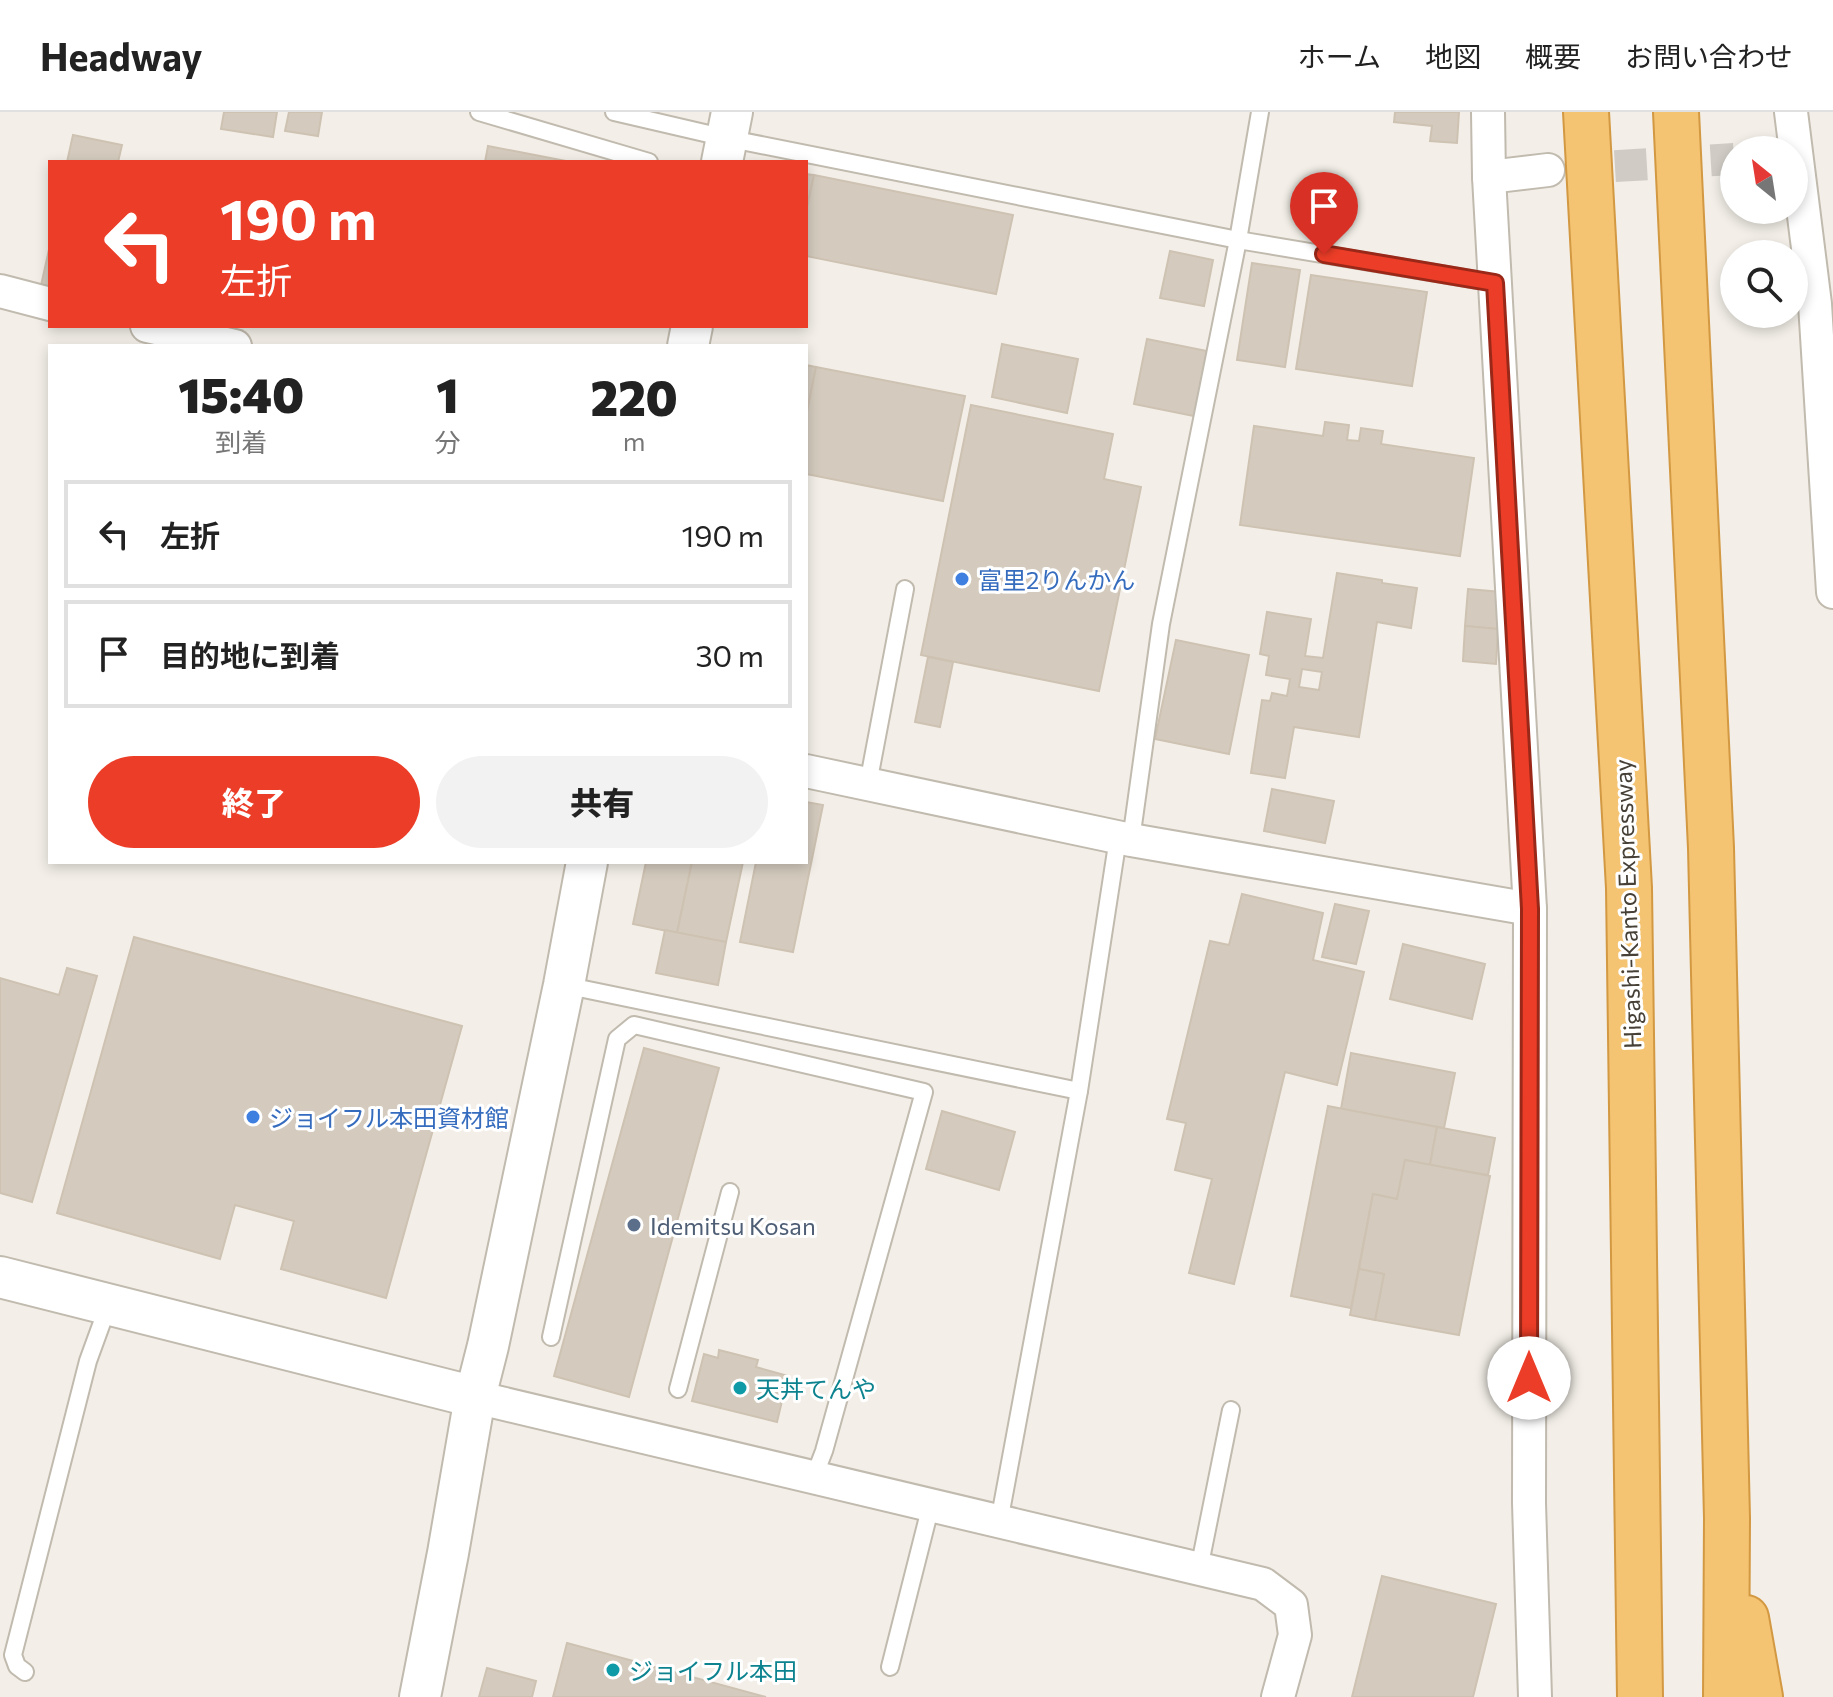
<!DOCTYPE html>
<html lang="ja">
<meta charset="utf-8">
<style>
:root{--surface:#fff;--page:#f2f2f2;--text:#222;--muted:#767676;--line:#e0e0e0;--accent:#eb3d27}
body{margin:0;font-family:Commissioner,"Noto Sans JP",sans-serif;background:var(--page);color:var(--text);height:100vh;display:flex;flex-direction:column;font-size:30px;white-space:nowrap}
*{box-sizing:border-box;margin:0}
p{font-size:26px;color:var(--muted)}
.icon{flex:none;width:44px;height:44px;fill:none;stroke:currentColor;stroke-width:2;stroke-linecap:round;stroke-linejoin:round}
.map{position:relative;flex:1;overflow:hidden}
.side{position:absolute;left:48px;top:232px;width:760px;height:520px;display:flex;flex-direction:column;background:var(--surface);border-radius:0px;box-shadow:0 4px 12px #0003}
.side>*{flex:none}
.hud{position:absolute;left:48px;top:48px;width:760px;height:168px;border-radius:0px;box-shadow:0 4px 12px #0003;background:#eb3d27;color:#fff;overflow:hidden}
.needle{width:52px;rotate:330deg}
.tools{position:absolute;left:1720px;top:24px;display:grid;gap:16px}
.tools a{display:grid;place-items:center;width:88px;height:88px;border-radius:50%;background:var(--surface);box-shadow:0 4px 12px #0003;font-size:40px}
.pin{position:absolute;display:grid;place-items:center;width:68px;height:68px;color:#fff;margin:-82px -34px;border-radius:50% 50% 50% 0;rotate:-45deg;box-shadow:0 0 8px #0007}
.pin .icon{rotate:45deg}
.me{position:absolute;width:88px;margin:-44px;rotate:0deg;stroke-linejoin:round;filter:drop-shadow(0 0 6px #0008)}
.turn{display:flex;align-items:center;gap:28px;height:168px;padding:0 40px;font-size:36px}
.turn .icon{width:104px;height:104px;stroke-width:2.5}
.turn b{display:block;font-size:56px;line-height:68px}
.eta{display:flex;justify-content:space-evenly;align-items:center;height:136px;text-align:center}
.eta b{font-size:48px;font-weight:800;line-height:56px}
.primary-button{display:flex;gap:16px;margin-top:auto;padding:16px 40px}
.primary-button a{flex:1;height:92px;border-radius:48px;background:var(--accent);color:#fff;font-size:32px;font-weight:800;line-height:92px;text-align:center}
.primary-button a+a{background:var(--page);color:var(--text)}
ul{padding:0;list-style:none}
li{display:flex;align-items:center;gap:24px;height:108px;margin:0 16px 12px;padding:0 24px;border:4px solid var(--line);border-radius:0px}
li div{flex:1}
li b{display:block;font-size:30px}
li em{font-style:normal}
header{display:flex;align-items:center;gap:48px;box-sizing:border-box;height:112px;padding:0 40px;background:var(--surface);border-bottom:2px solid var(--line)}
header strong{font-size:38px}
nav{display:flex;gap:44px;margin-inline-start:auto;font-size:28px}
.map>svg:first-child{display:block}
.building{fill:#d4cbbe;stroke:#cec2b2;stroke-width:2;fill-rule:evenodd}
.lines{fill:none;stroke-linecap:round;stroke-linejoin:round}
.minor-tunnel{stroke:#d0ccc5;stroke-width:32;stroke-dasharray:32 16;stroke-linecap:butt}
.service-casing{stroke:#c1baae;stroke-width:20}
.minor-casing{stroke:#c1baae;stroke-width:36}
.tertiary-casing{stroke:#c1baae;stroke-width:44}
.motorway-casing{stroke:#d39842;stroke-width:48}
.service{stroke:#fff;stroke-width:16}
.minor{stroke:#fff;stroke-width:32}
.tertiary{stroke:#fff;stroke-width:40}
.motorway{stroke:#f4c472;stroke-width:44}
.route-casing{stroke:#992819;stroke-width:20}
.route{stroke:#eb3d27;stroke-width:14}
.shop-dot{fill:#3f7fe0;stroke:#fff;stroke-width:3}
.service-dot{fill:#5c6f8a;stroke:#fff;stroke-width:3}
.culture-dot{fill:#0f9aa8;stroke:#fff;stroke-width:3}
.labels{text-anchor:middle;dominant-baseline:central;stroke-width:6;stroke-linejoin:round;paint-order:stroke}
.shop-label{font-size:24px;fill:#366cbe;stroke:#fff;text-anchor:start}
.street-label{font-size:24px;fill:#464037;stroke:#fff}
.service-label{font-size:24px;fill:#4e5e75;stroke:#fff;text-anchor:start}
.culture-label{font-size:24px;fill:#0d838f;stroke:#fff;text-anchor:start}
</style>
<header>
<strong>Headway</strong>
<nav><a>ホーム</a><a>地図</a><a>概要</a><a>お問い合わせ</a></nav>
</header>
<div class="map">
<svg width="1833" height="1585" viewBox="0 0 1833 1585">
<rect width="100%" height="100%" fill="#f3efe8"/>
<g class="building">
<polygon points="224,0 277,0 273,25 221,17"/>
<polygon points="289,0 322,0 318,24 285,19"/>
<polygon points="1395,0 1459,0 1457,31 1430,29 1432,14 1394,10"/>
<polygon points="73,23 122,33 118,50 67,50"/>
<polygon points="488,34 571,50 485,50"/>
<polygon points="806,62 814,63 806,100"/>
<polygon points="814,63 1013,103 996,182 806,144 806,100"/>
<polygon points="50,133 50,180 40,178"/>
<polygon points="1170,139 1213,148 1204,194 1160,186"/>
<polygon points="1252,151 1300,158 1285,255 1237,248"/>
<polygon points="1311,163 1427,180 1412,274 1296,257"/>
<polygon points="1147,227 1207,239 1194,304 1134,292"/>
<polygon points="1002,232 1078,247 1067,301 992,285"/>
<polygon points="806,253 816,255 806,305"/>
<polygon points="816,255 965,284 943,389 806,362 806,305"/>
<polygon points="971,293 1113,322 1104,367 1141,375 1099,579 921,543"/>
<polygon points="1325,310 1349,313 1347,328 1359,329 1361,316 1383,319 1381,332 1474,346 1460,444 1240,413 1254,314 1323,324"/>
<path d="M 1337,461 L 1382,468 L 1382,471 L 1417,476 L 1411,516 L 1377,510 L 1359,625 L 1294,615 L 1285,666 L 1251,661 L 1262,588 L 1270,589 L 1272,581 L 1287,584 L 1290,567 L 1266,563 L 1269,544 L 1260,542 L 1267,500 L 1311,507 L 1305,544 L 1323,546 ZM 1302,557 L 1322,560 L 1319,578 L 1299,575 Z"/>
<polygon points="1468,477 1501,480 1498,517 1465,514"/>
<polygon points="1465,514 1498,517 1496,552 1463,549"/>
<polygon points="1176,528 1249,543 1229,642 1155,627"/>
<polygon points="928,545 953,550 940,615 915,610"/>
<polygon points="1272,677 1334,689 1325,731 1264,719"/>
<polygon points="806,690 823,693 793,840 740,830 756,750 806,750"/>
<polygon points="646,750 692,750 677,821 633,812"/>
<polygon points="692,750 743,750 726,830 677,821"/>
<polygon points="1242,782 1323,801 1313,848 1364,860 1337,973 1285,960 1234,1172 1189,1161 1212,1067 1175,1058 1186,1011 1167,1007 1210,829 1229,833"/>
<polygon points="1335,792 1369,799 1356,852 1322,845"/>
<polygon points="665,818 726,830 718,873 656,861"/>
<polygon points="134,825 462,914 386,1186 281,1157 294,1109 235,1093 220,1147 57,1101"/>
<polygon points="1403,832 1485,852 1472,907 1390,887"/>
<polygon points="67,856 97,864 32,1090 0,1081 0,866 59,883"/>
<polygon points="644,936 719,956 629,1285 554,1264"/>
<polygon points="1351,941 1455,961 1444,1016 1341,997"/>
<polygon points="1328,994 1437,1015 1430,1053 1405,1048 1397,1087 1373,1082 1351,1196 1291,1184"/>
<polygon points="942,999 1015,1020 999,1078 926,1057"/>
<polygon points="1437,1015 1495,1026 1488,1063 1430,1053"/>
<polygon points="1405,1048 1490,1064 1459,1223 1375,1208 1384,1162 1359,1157 1373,1082 1397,1087"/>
<polygon points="1359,1157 1384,1162 1375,1208 1350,1203"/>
<polygon points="719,1238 758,1248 756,1255 788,1264 777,1310 692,1289 704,1242 718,1246"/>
<polygon points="1382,1464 1496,1492 1473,1585 1352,1585"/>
<polygon points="567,1531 766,1585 553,1585"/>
<polygon points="487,1556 536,1569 532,1585 479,1585"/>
</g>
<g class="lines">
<polyline class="minor-tunnel" points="1567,57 1734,47"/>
<defs>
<g id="service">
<polyline points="479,0 649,50"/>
<polyline points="614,0 726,26 1238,128 1495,171"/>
<polyline points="868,672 905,477"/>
<polyline points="1131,728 1161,512 1238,128 1260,0"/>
<polyline points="564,873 1079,979"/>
<polyline points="551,1225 617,927 634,913 924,980 824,1339 814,1365"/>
<polyline points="678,1277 730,1080"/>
<polyline points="999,1410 1079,979 1118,726"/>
<polyline points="1199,1457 1231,1298"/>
<polyline points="890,1555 931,1393"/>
<polyline points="25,1560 17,1554 13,1543 88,1249 108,1194"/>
</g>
<g id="minor">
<polyline points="1488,0 1489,65 1530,797 1529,1391 1535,1585"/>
<polyline points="1791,0 1815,192 1833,480"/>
<polyline points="1489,65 1548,58"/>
<polyline points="0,179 50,192"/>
<polyline points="147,214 235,234"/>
<polyline points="806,659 1131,728 1530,797"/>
<polyline points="475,1285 1263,1472 1291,1493 1295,1523 1278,1585"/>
</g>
<g id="tertiary">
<polyline points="722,50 732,0"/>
<polyline points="688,234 692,214"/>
<polyline points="0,1165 475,1285"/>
<polyline points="420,1585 448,1441 475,1285 488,1234 564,873 587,750"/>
</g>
<g id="motorway">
<polyline points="1586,0 1629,776 1640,1585"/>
<polyline points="1676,0 1711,736 1727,1406 1726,1585"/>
<polyline points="1746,1506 1760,1585"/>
</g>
</defs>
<use href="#service" class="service-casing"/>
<use href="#minor" class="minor-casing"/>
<use href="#tertiary" class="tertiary-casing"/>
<use href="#motorway" class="motorway-casing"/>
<use href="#service" class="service"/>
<use href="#minor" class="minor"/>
<use href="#tertiary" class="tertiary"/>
<use href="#motorway" class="motorway"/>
</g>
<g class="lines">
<defs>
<polyline id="route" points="1324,142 1495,171 1530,797 1529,1266"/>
</defs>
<use href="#route" class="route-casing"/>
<use href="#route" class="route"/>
</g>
<g class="shop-dot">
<circle cx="962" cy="467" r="8"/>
<circle cx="253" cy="1005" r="8"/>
</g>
<circle class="service-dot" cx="634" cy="1113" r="8"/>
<g class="culture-dot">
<circle cx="740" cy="1276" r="8"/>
<circle cx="613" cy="1558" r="8"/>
</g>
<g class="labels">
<g class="shop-label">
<text x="978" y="467">富里2りんかん</text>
<text x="269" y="1005">ジョイフル本田資材館</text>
</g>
<g class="street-label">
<text transform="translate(1627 792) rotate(-92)">Higashi-Kanto Expressway</text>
</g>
<g class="service-label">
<text x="650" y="1113">Idemitsu Kosan</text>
</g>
<g class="culture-label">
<text x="756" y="1276">天丼てんや</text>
<text x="629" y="1558">ジョイフル本田</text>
</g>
</g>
</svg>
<div class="tools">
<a><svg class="needle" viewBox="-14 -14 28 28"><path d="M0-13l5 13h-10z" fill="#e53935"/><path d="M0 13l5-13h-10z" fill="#767676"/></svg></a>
<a><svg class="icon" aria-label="search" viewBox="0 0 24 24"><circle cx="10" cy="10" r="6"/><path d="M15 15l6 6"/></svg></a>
</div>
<div class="pin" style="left:1324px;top:142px;background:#d93025"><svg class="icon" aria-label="arrive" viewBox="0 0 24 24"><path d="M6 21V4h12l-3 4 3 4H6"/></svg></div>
<svg class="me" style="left:1529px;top:1266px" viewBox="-20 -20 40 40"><circle r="19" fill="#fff"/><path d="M0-13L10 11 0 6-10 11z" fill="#eb3d27"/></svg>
<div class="hud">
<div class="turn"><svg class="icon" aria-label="left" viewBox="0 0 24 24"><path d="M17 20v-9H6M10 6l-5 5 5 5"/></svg><div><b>190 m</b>左折</div></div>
</div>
<section class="side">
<div class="eta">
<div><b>15:40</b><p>到着</p></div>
<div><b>1</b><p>分</p></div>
<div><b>220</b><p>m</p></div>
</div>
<ul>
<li><svg class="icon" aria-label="left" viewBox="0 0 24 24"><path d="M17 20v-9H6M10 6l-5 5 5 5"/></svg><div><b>左折</b></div><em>190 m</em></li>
<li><svg class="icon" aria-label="arrive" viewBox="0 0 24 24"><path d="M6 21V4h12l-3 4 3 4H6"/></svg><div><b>目的地に到着</b></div><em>30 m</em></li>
</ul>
<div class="primary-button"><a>終了</a><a>共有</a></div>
</section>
</div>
